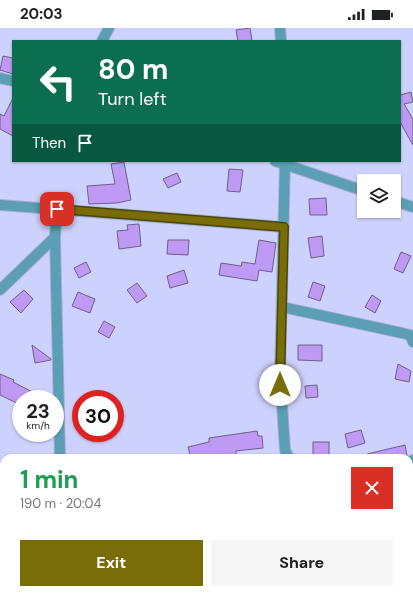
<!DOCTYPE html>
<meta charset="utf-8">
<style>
:root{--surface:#fff;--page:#f6f6f6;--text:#202124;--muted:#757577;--accent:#796d0a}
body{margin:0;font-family:"DM Sans",sans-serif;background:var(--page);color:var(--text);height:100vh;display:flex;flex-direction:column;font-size:15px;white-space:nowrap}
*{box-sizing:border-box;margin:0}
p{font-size:13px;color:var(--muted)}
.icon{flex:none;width:22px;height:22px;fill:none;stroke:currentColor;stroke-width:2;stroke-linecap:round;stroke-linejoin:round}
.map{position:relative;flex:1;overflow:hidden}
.side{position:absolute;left:0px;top:426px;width:413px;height:140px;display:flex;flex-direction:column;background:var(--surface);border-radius:12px 12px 0 0;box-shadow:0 1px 3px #0004}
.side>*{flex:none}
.top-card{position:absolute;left:12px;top:12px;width:389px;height:122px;border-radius:0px;box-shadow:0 1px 3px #0004;background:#0b6e4f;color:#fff;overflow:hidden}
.tools{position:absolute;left:357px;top:146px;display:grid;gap:8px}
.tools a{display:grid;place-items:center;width:44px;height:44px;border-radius:0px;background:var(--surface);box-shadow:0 1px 3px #0004;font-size:20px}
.speed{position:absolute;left:12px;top:362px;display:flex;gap:8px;font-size:20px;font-weight:700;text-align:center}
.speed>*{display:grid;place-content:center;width:52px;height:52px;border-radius:50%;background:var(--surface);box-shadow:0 1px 3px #0004;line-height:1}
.speed small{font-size:10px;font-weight:400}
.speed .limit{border:6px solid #d22;background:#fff;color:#111}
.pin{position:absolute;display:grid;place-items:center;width:34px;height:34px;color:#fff;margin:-17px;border-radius:8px;box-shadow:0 2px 6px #0006}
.me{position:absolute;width:44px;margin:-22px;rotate:0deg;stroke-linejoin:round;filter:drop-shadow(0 0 3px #0008)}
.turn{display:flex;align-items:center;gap:14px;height:84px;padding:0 20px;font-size:18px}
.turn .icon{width:52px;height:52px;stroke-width:2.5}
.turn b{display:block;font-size:28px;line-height:34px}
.then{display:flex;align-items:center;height:38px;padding:0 20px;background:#0003;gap:8px;font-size:15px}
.round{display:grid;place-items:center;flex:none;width:42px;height:42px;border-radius:0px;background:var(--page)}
.overview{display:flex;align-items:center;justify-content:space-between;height:68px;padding:0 20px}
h1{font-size:24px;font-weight:700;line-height:30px;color:#1e9e55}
.action{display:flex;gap:8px;margin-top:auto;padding:8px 20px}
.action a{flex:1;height:46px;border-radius:0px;background:var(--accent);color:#fff;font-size:16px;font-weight:700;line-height:46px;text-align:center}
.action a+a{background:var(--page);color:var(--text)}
.status{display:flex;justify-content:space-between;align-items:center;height:28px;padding:0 20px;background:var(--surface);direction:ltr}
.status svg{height:11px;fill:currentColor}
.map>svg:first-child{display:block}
.building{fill:#bf9af5;stroke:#6e5f85}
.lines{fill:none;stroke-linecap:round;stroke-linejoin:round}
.street-casing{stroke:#aaaed4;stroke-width:12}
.street{stroke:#5c9eb4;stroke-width:10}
.route-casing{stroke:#4f4706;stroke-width:10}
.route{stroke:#796d0a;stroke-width:7}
</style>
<div class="status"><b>20:03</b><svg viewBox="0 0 49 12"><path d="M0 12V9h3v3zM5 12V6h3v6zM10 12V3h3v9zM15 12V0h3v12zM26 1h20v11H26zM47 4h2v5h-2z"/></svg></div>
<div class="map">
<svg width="413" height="566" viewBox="0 0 413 566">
<rect width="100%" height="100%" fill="#cdd1fd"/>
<g class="building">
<polygon points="250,0 252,13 238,13 236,2"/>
<polygon points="3,28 13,30 13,46 0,42"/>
<polygon points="411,64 413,74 404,76 413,91 413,117 400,94 400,67"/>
<polygon points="13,70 13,108 0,101 0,86 4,88"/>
<polygon points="124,134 131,172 117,175 89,176 87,158 115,156 111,136"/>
<polygon points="229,141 243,142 240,164 227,163"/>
<polygon points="177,145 181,154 168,160 163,151"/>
<polygon points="326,170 327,187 310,187 309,171"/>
<polygon points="139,196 141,218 119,221 117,203 128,202 127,197"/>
<polygon points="322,208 324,228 311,230 308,210"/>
<polygon points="168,212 189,212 188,227 167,226"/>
<polygon points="259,212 276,215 272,244 259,242 257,253 219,247 221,235 241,238 242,234 255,236"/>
<polygon points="401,224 411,228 403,245 394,241"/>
<polygon points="86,234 91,244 79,250 74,240"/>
<polygon points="184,242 188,255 170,260 167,248"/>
<polygon points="313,254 325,258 320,273 308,269"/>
<polygon points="137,255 147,268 137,275 127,262"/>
<polygon points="24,262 33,271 21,285 10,274"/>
<polygon points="78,264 95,271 90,285 72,278"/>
<polygon points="372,267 381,273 375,285 365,279"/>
<polygon points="104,293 115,299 109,310 98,304"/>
<polygon points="32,317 51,331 51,332 35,335"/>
<polygon points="298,317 322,317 322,333 298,332"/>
<polygon points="398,336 411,343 409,354 395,351"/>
<polygon points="0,346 14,352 13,354 46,371 21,371 21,377 0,367"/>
<polygon points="317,357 318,369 306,370 305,358"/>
<polygon points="361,402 365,415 348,420 345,406"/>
<polygon points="257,403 258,408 262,408 263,420 236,423 236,427 191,430 188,419 209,414 209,410"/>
<rect x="313" y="414" width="16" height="16"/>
<polygon points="405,417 407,428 398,430 368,430 367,426"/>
</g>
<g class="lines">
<defs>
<g id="street">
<polyline points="280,0 281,13"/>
<polyline points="102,13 109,0"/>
<polyline points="0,50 13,53"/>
<polyline points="275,133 364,163"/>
<polyline points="285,133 280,346 285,422 289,430"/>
<polyline points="394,173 413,179"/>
<polyline points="0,177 284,199"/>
<polyline points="57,181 55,209 60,430"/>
<polyline points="0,262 55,209"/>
<polyline points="282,279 402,305 410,307 413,314"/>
<polyline points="409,434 413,432"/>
<polyline points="0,465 4,470"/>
<polyline points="326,562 327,566"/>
<polyline points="66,564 106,566"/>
<polyline points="170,566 194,563 210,566"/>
</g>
</defs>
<use href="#street" class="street-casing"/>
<use href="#street" class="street"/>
</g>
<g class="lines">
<defs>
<polyline id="route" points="57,181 284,199 280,357"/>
</defs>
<use href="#route" class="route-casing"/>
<use href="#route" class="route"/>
</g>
</svg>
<div class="tools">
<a><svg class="icon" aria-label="layers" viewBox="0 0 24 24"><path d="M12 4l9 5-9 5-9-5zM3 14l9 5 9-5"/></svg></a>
</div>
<div class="speed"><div>23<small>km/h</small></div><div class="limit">30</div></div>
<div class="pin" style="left:57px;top:181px;background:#d93025"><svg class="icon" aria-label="arrive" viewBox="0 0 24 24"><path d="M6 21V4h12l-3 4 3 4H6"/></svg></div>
<svg class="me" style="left:280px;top:357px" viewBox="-20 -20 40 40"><circle r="19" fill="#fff"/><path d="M0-13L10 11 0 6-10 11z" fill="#796d0a"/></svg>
<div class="top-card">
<div class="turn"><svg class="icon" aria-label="left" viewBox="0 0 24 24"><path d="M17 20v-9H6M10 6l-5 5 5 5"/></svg><div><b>80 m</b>Turn left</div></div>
<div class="then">Then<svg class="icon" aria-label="arrive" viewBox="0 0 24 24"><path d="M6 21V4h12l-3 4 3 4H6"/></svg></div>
</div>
<section class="side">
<div class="overview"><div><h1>1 min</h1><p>190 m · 20:04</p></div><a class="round" style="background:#d93025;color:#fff"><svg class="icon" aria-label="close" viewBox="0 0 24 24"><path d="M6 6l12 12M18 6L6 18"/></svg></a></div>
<div class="action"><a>Exit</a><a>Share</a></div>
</section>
</div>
